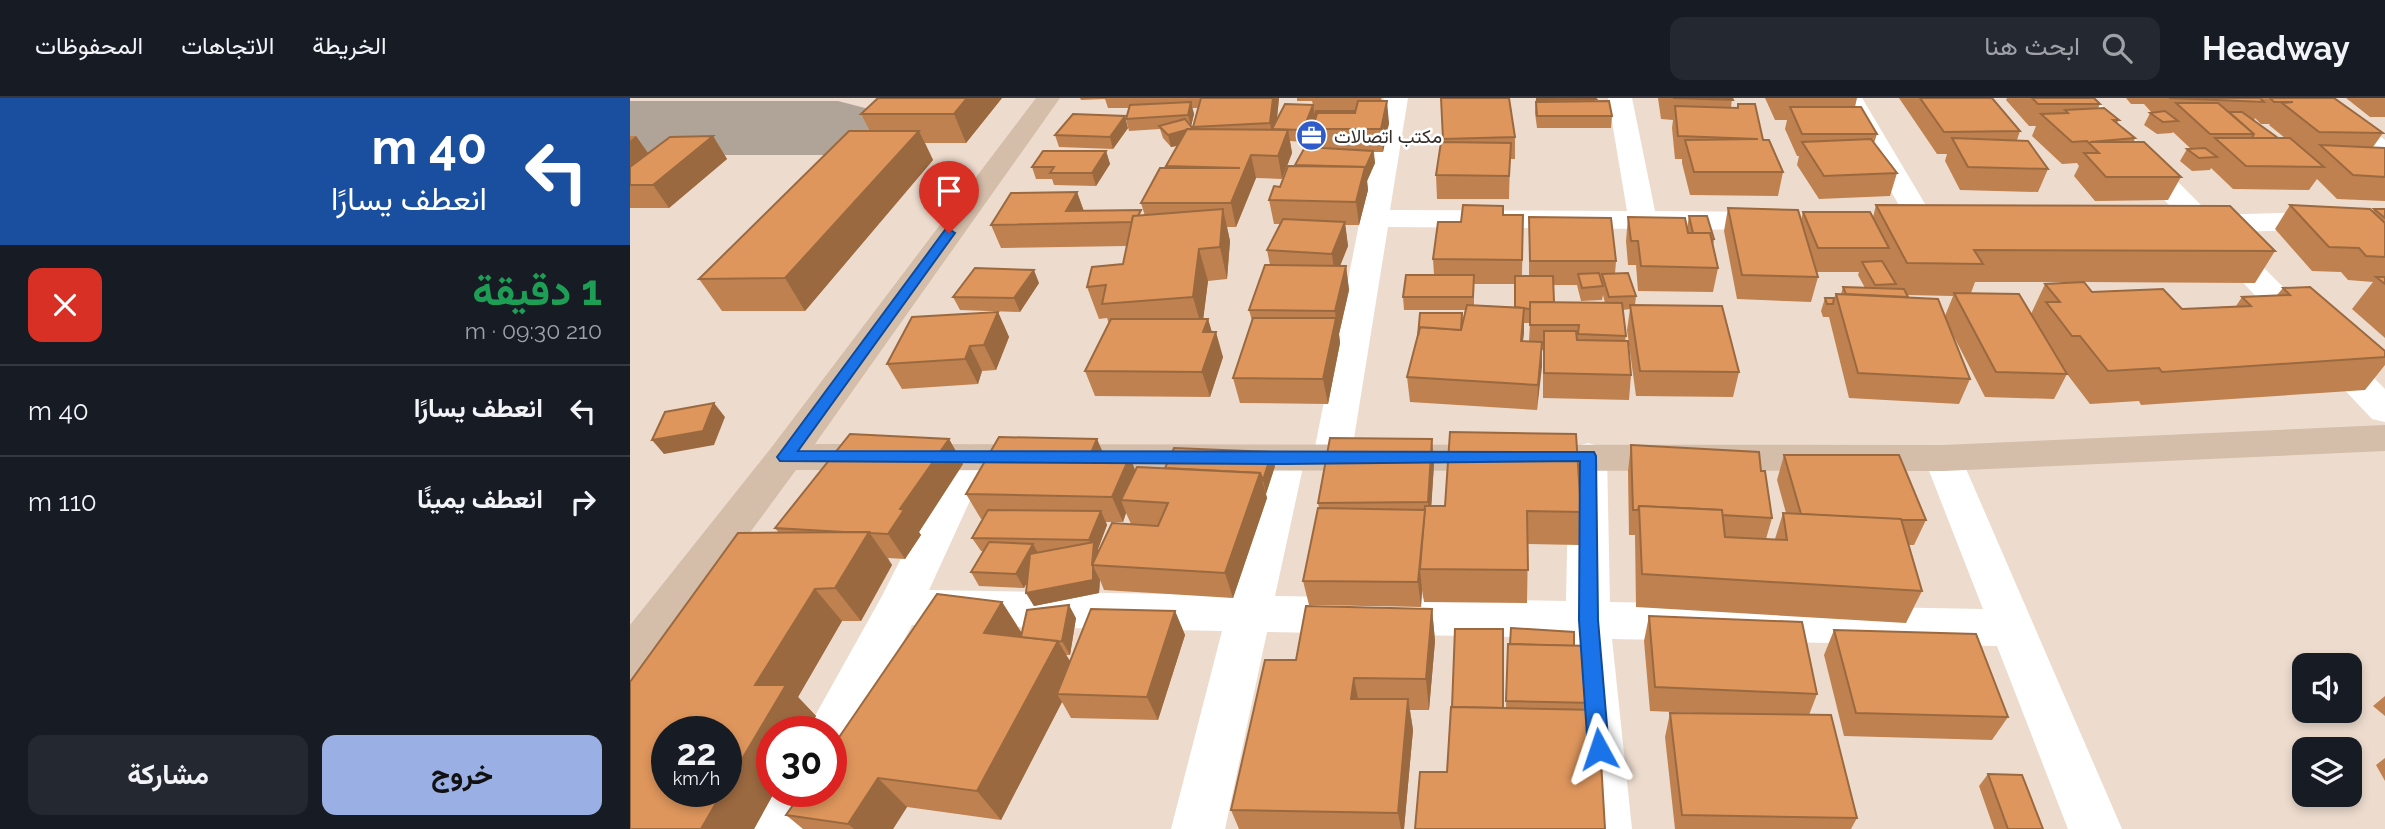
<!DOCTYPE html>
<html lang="ar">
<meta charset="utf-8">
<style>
:root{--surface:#171b24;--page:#242831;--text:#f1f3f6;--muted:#9ea1a6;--line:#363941;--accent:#9aafe3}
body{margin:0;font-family:Raleway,Vazirmatn,sans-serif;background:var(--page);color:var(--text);direction:rtl;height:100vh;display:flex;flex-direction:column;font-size:26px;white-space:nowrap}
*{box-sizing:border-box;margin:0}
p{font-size:23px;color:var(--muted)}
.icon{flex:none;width:38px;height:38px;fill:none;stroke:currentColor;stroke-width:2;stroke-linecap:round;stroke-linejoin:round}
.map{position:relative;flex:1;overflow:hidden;direction:ltr}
.panel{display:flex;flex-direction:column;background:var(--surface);width:630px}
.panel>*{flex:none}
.banner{background:#1a4fa0;color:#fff;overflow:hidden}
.tools{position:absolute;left:1662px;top:555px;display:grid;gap:14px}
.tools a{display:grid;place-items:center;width:70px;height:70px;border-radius:14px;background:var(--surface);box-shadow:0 4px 10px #0003;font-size:35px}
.speed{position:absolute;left:21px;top:618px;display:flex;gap:14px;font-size:35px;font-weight:700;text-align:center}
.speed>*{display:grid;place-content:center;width:91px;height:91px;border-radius:50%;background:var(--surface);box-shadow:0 4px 10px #0003;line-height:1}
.speed small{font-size:18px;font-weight:400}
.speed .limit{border:10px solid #d22;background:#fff;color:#111}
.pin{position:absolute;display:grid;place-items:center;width:60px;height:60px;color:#fff;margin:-72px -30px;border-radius:50% 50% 50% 0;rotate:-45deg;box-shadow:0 0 7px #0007}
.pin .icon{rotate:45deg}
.me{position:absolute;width:77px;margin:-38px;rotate:355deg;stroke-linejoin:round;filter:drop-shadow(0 0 5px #0008)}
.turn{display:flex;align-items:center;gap:24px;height:147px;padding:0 28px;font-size:32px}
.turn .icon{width:91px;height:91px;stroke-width:2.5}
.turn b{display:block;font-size:49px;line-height:60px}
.round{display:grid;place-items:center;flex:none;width:74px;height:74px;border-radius:14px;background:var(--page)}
.headline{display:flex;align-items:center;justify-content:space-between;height:119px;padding:0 28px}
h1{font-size:42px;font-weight:700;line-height:52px;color:#1e9e55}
.button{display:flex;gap:14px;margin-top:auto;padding:14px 28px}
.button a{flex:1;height:80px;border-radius:14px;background:var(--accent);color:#111;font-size:28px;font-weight:700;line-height:80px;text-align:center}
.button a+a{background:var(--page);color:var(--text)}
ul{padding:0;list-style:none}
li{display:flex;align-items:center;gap:21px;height:91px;padding:0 28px;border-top:2px solid var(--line)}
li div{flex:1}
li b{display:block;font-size:26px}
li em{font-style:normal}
header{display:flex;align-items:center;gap:42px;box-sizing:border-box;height:98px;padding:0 35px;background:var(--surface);border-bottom:2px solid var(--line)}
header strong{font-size:33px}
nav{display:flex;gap:38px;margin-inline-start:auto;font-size:24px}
.search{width:490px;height:63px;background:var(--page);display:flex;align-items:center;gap:18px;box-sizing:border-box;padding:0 24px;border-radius:14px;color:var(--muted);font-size:26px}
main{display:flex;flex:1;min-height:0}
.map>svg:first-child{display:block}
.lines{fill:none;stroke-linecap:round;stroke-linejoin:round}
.taxiway{fill:#b0a398;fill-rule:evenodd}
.street{fill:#fff;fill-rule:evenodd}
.secondary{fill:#d4bda9;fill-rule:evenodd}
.wall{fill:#bf814f;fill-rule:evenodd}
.shaded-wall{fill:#9b6940}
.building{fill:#de965c;stroke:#9b6940;stroke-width:2}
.route{fill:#1a73e8;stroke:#114b97;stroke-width:2}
.labels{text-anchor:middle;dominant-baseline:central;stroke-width:5;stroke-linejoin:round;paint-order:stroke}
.far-poi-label{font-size:19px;fill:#352e29;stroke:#fff;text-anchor:start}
</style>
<header>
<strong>Headway</strong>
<div class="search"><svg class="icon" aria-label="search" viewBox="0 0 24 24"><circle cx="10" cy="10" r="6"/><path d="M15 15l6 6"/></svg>ابحث هنا</div>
<nav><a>الخريطة</a><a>الاتجاهات</a><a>المحفوظات</a></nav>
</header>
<main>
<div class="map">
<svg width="1755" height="731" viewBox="0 0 1755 731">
<rect width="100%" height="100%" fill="#eddcce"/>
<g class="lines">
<polygon class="taxiway" points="0,3 208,3 239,11 252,30 239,49 208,57 0,57"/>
<g class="street">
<polygon points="754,0 778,0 760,112 997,113 978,0 1002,0 1025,113 1147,114 1157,117 1161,123 1157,129 1147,132 758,129 721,359 716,368 702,372 688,368 683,359"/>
<polygon points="1208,0 1232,0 1307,126 1303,132 1293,135 1283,132"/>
<polygon points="1439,0 1464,0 1581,117 1755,112 1755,130 1598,134 1755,291 1755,324 1742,321 1566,135 1555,132 1551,126 1553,122"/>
<polygon points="1671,0 1698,0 1755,42 1755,62 1746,60"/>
<polygon points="958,345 972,349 977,358 980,504 1353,511 1294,360 1299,350 1313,347 1327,350 1492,731 1438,731 1367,548 982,541 1002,731 948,731 937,540 637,534 595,731 541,731 592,533 282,527 217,650 201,656 201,634 176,634 252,498 327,350 341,346 355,350 360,359 299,492 602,497 637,360 642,350 656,347 670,350 675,360 645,498 936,503 939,358 944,349"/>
<polygon points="142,688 142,693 193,693 174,731 119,731"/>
</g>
<polygon class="secondary" points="406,0 430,0 185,346 1313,347 1755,327 1755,353 1313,373 166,372 16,576 0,582 0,527 141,350"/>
</g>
<g class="wall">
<polygon points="372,0 336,45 295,45 303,62 175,213 92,213 69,181 240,33 231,16"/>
<path d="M 450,0 L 649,0 L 647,20 L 683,7 L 682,3 L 667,3 L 667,0 L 751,0 L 759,25 L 753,54 L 744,54 L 745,65 L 737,83 L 738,92 L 729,127 L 715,127 L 718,148 L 710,168 L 716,168 L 719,192 L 709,236 L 710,245 L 698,306 L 610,305 L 603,280 L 622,223 L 619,212 L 640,167 L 637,152 L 650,126 L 644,126 L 639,102 L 665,68 L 684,49 L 682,31 L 684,21 L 674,44 L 660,43 L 662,55 L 652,81 L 626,80 L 606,129 L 597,129 L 600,143 L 597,181 L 578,183 L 573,221 L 578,221 L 582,234 L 593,259 L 580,299 L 465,298 L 455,273 L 479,226 L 477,220 L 469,221 L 457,189 L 493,166 L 497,148 L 371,150 L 361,127 L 447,94 L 454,113 L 515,118 L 511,105 L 537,70 L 536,68 L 548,48 L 541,49 L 533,40 L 530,31 L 499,33 L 496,21 L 499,10 L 478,10 L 475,1 L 451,2 ZM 562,10 L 568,10 L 563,29 L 564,31 L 561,28 L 564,16 Z"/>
<polygon points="906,0 965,0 965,3 982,18 981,30 907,30 905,15"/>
<polygon points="1028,0 1102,0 1101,10 1107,10 1108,6 1133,42 1153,74 1148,98 1060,97 1052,65 1052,61 1045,61 1042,30 1043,22 1031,21"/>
<polygon points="1135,0 1227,0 1225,9 1247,36 1244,45 1267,75 1260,98 1189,101 1167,67 1169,58 1167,58 1155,31 1157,22 1145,22"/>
<polygon points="1269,0 1362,0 1390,33 1387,42 1418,71 1408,94 1330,92 1315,63 1317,56 1307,56"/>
<polygon points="1377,0 1464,0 1470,6 1468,10 1489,22 1487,25 1505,40 1504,44 1551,79 1538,102 1465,103 1444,78 1449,68 1447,65 1432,66 1402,38 1406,28 1399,28 1376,2"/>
<path d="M 1496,0 L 1704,0 L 1753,35 L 1743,49 L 1755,50 L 1755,103 L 1707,101 L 1687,81 L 1679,92 L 1603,91 L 1581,70 L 1580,72 L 1562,73 L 1550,63 L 1557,51 L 1560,50 L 1543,34 L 1542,35 L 1527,36 L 1514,27 L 1520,15 L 1522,15 L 1514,6 L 1501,6 ZM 1625,20 L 1631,26 L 1640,26 L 1639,27 L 1655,40 L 1648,40 L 1624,23 Z"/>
<polygon points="1716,0 1755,0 1755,19 1740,19"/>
<polygon points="498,30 483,51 429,49 425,37"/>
<polygon points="0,38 6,38 18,55 83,38 97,61 39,110 0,110"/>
<polygon points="885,39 885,61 880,61 879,101 807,101 806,77 813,41"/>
<polygon points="476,53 480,66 466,88 424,87 422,81 406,81 402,69"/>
<path d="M 1246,107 L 1645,153 L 1625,185 L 1454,184 L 1462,194 L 1552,211 L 1606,208 L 1612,199 L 1647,197 L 1653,190 L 1755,253 L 1755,267 L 1735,292 L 1511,307 L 1509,303 L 1460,306 L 1437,276 L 1424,301 L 1355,299 L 1319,229 L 1340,281 L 1329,306 L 1219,300 L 1199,219 L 1193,219 L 1191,213 L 1195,200 L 1204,200 L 1206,196 L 1211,196 L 1213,189 L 1235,190 L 1228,177 L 1229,174 L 1186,174 L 1188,179 L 1181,204 L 1107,201 L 1094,133 L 1098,110 L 1171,122 L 1173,114 L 1243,119 ZM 1345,184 L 1452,184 L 1415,186 L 1401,216 L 1341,195 ZM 1277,197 L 1323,198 L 1315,218 L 1278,199 Z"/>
<polygon points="1660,107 1743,113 1744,111 1755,111 1755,240 1722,211 1743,184 1718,182 1711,174 1682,173 1645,131"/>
<path d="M 873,117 L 893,117 L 892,178 L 899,178 L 899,119 L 986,163 L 985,176 L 1006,198 L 1005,207 L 1109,274 L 1103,299 L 1006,298 L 997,232 L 1000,211 L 993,212 L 996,238 L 995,243 L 1001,277 L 999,302 L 913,300 L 913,252 L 912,252 L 907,312 L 780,304 L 777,279 L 832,215 L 833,225 L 835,212 L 774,212 L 773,199 L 804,177 L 803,161 L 831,124 ZM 844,186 L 885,186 L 885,209 L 844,207 ZM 924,187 L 947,187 L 951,203 L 972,202 L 973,197 L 975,205 L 924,204 ZM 894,225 L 900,225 L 899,243 L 893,243 Z"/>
<polygon points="1059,118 1084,141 1083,149 1088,170 1083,194 1008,193 1006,167 998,167 996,143 998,119 1057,130"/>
<polygon points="409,185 390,214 330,212 323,199"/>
<polygon points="368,214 379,239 366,272 352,273 348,286 272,291 257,266"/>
<polygon points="319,341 333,366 289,434 291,437 275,461 258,460 262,467 231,523 212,523 168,599 186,618 142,693 145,693 124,731 149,435 145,430"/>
<polygon points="1001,347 1131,373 1142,420 1136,441 1145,441 1153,415 1156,415 1147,382 1154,357 1296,422 1284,447 1278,447 1292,493 1276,525 1006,509 1005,437 999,437 998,373"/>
<path d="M 642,354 L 645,368 L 636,396 L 637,400 L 603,500 L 474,492 L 470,482 L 469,495 L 404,508 L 396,495 L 397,483 L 394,490 L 349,488 L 341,474 L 353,453 L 351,453 L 342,440 L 353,421 L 351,421 L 336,396 L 474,357 L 505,372 L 535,370 ZM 496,415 L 501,426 L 469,453 L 468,451 L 477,427 L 476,424 L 493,424 Z"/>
<polygon points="804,366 801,408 951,414 949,447 898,446 897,505 794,504 792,492 791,509 679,507 673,483 689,410 688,405"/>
<polygon points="372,504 392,535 446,520 440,557 436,557 440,563 545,513 555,537 528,622 441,620 432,604 371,722 277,709 263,731 173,731 156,717"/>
<polygon points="802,511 805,543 799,612 780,612 783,632 774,731 609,731 601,712 666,562"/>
<polygon points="1019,518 1187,596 1179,617 1227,720 1221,731 1045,731 1035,639 1040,615 1093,616 1020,613 1014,543"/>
<polygon points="1204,532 1378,619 1362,642 1214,638 1194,557"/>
<polygon points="878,546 944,548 965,605 964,612 817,674 873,610 876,610"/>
<polygon points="1755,598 1755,618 1743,608"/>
<polygon points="1755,660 1755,683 1746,667"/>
<polygon points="1358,676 1413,731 1364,731 1349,688"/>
</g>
<g class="shaded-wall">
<polygon points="337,0 372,0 336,45 324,16"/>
<polygon points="643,0 649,0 646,31 642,31 644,43 644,47 640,25"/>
<polygon points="757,3 759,25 753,54 751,31"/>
<polygon points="561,4 564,16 561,29 558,17"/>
<polygon points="683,7 685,19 674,44 673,32"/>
<polygon points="495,18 498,30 483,51 480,39"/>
<polygon points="563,31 566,43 541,49 538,37"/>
<polygon points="658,32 662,55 652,81 648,58"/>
<polygon points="289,33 303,62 175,213 155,180"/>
<polygon points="6,38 27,68 0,87 0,43"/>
<polygon points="83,38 97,61 39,110 23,87"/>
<polygon points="476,53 480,66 466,88 462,75"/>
<polygon points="743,53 745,65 737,83 738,92 729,127 726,104 735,69"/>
<polygon points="621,57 626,80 606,129 601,105"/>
<polygon points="447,94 455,117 436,113"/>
<polygon points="593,111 600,143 597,181 590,149"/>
<polygon points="715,124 718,148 705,180 702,156"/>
<polygon points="569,151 578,183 572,231 563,199"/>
<polygon points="716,168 719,192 709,236 710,245 698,306 693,281 706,222 705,213"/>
<polygon points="404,172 409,185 390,214 384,200"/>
<polygon points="894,210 894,235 890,267 891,243"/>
<polygon points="368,214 379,239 366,272 354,247"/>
<polygon points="578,221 584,242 586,234 593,259 580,299 572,274 573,234"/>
<polygon points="912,244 912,269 907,312 908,287"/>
<polygon points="340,248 352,273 348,286 335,261"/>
<polygon points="84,305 95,319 84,347 34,356 22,342"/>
<polygon points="319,341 333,366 289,434 291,437 275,461 258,436 270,411"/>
<polygon points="467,341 478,366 460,357"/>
<polygon points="802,341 804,366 800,430 798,404"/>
<polygon points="642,354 645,368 636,396 633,382"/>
<polygon points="500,358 509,383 491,402 496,415 493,424 482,399"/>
<polygon points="630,375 637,400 603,500 595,475"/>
<polygon points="795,412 790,471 792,492 791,509 788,484"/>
<polygon points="471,413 477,427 468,451 471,457 463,467 464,452 459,442"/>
<polygon points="239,434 262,467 231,523 205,490"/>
<polygon points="403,446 410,459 394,490 386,476"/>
<polygon points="463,468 470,482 469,495 404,508 396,495"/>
<polygon points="185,491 212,523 168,599 186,618 178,634 142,634 142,693 145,693 124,731 71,731 93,693 96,693 96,688 125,587"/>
<polygon points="372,504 392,536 375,567 354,535"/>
<polygon points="439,507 446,520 440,557 432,543"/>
<polygon points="802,511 805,543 799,612 796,581"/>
<polygon points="545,513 555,537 528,622 517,599"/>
<polygon points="428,543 447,575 427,596 432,604 371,722 347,693"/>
<polygon points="724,580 730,611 721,601"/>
<polygon points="778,601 783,632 774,731 771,731 768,715"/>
<polygon points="248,680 277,709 263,731 224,731 218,726"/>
</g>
<g class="building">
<polygon points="248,0 337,0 324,16 231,16"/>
<polygon points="571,0 643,0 640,25 563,29"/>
<polygon points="811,0 879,0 885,39 813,41"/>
<polygon points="907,0 965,0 966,1 907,2"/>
<polygon points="1043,0 1102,0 1103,2"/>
<polygon points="1290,0 1362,0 1390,33 1314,34"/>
<polygon points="1402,0 1464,0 1470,6 1408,6"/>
<polygon points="1539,0 1630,0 1634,4"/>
<polygon points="1640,0 1704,0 1753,35 1689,34 1652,5 1663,4 1644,4"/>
<polygon points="728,3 757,3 751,31 682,31 687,15 725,15"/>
<polygon points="979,3 982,18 907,18 906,4"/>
<polygon points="561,4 558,17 496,21 500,7"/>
<polygon points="1546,5 1588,5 1624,36 1580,36"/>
<polygon points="655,6 683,7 673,32 642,31"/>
<polygon points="1108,6 1125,6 1133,42 1139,42 1153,74 1064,74 1055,42 1128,41 1048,38 1045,8 1108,10"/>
<polygon points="1160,9 1231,9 1247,36 1172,36"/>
<polygon points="1474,10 1489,22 1483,22 1505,40 1460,44 1514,44 1551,79 1476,79 1454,55 1469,55 1457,43 1442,44 1411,16 1438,15 1435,12"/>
<polygon points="686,13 725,13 725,15 687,15 685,22 684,22"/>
<polygon points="1535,13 1548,23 1533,24 1520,15"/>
<polygon points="1599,14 1612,14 1648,40 1622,40 1624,36"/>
<polygon points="443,16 495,18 480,39 425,37"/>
<polygon points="555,21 563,31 557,31 556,32 538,37 529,28"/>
<polygon points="557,31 658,32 648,58 621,57 601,105 511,105 530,70 610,70 536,68"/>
<polygon points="219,33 289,33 155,180 69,181"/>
<polygon points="83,38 23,87 0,87 0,69 40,39"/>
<polygon points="1322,40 1398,43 1418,71 1338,69"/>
<polygon points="1585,40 1660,40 1694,69 1616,68"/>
<polygon points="1241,41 1267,75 1194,78 1172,44"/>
<polygon points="811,44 881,45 879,78 806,77"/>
<polygon points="1690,47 1755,50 1755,79 1723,77"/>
<polygon points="675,49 743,53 735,71 735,69 665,67"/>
<polygon points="1575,50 1587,59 1569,60 1557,51"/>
<polygon points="413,53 476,53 462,75 420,75 424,69 402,69"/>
<polygon points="658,68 735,69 726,104 639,102 644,88 650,89"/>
<polygon points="447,94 436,113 511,112 508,118 503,118 502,124 361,127 381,95"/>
<polygon points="833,107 873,108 873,117 893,117 892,162 803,161 808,124 831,124"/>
<polygon points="1246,107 1600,108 1645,153 1344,152 1353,166 1277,165"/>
<polygon points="1660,107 1740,111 1755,125 1755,159 1736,158 1729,150 1699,149"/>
<polygon points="1098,110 1168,112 1188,179 1112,177"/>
<polygon points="593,111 590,149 569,151 563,199 472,206 476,187 457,189 462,169 493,166 503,118"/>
<polygon points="1744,111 1755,111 1755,120"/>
<polygon points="1173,114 1240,114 1259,150 1188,150"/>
<polygon points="1059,118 1077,118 1084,141 1081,141 1080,135 1063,135"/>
<polygon points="899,119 981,120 986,163 900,163"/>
<polygon points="998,119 1055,120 1058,135 1080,135 1088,170 1011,168 1008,143 1001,143"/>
<polygon points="653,121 715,124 702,156 637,152"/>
<polygon points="1252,163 1266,186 1245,187 1232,164"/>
<polygon points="635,167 716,168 705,213 619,212"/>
<polygon points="345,170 404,172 384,200 323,199"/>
<polygon points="969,175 973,188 952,190 948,176"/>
<polygon points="998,175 1006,198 979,199 972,176"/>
<polygon points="776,177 844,177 843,199 773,199"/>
<polygon points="885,178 923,178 924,204 900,204 900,211 885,209"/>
<polygon points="1746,179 1755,179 1755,186"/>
<polygon points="1454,184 1462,194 1533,191 1552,211 1621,208 1612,199 1660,197 1653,190 1680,189 1755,253 1755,259 1532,274 1529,270 1478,273 1450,238 1442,238 1416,204 1430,204 1415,186"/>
<polygon points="1213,189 1274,191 1278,199 1216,196"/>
<polygon points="1324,195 1389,196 1437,276 1366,274"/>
<polygon points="1206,196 1308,201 1340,281 1228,275"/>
<polygon points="1195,200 1204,200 1203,206 1197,206"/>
<polygon points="900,204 992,205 996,238 948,236 949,227 900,227"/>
<polygon points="837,207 894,210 891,243 912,244 908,287 777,279 790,229 831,232"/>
<polygon points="1000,207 1092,208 1109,274 1010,273"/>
<polygon points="368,214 354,247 340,248 335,261 257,266 282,219"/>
<polygon points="790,215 832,215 831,232 790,229 788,238"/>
<polygon points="623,220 706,220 693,281 603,280"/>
<polygon points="481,221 578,221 573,234 586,234 572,274 455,273"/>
<polygon points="914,233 946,233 947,242 998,243 1001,277 914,275"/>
<polygon points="84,305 73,333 22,342 35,314"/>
<polygon points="820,334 946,336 951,414 897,413 898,472 790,471 795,408 815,408"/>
<polygon points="220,336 319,341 270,411 274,412 258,436 240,435 239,434 214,434 145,430"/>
<polygon points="369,339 467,341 460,357 500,358 482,399 336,396"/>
<polygon points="700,340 802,341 798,404 688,405"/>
<polygon points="1001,347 1129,354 1131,373 1135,373 1142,420 1092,417 1092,412 1009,408 1008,412 1003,412"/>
<polygon points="544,350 642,354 633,382 630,375 535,370"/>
<polygon points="1154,357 1269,357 1296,422 1271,422 1171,416"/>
<polygon points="507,369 630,375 595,475 462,467 482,425 528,428 538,405 491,402"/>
<polygon points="1009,408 1092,412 1095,439 1157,442 1153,415 1271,421 1292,493 1012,476"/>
<polygon points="688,410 795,412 788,484 673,483"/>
<polygon points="358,412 471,413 459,442 342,440"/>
<polygon points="239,434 205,490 185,491 125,587 156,587 96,688 96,634 37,634 37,693 93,693 71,731 0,731 0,584 108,435"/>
<polygon points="359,444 403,446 386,476 341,474"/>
<polygon points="464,444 462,467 463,467 463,482 396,495 400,456"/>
<polygon points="307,496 372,504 354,535 428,543 347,693 248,680 218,726 156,717 173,693 201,693 201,651"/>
<polygon points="439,507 432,543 428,544 428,543 391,539 397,512"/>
<polygon points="676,508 802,511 796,581 724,580 721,601 778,601 768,715 601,712 635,562 666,562"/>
<polygon points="461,511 545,513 517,599 427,596"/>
<polygon points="1019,518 1172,524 1187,596 1025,589"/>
<polygon points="881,530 944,534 944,548 880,546"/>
<polygon points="825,531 873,531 873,610 822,609"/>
<polygon points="1204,532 1346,536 1378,619 1226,615"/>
<polygon points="878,546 962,548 965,605 876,603"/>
<polygon points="821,609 968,612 975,731 785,731 790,674 817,674"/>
<polygon points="1040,615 1201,617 1227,720 1052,717"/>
<polygon points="1358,676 1392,677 1413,731 1378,731"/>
</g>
<polygon class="route" points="319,131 325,135 168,353 964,354 966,358 968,522 979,651 976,658 969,661 961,658 958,651 949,522 950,363 656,366 150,363 147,359 150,355 315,132"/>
<defs>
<symbol id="office-disc" viewBox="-11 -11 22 22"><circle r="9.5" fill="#305ccb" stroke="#fff"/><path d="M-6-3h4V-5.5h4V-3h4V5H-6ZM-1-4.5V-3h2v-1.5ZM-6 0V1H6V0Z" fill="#fff"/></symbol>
</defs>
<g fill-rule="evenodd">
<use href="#office-disc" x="664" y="20" width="35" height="35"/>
</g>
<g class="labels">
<g class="far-poi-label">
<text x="704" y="38">مكتب اتصالات</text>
</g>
</g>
</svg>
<div class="tools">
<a><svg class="icon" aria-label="sound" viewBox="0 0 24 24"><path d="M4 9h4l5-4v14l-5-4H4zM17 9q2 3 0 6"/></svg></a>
<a><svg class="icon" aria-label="layers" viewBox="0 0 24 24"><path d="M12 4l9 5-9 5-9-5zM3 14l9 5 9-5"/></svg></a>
</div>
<div class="speed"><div>22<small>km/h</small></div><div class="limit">30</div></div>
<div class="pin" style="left:319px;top:135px;background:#d93025"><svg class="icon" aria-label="arrive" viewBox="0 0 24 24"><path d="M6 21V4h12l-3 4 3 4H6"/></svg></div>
<svg class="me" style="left:969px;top:651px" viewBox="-20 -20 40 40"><path d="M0-17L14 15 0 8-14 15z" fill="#1a73e8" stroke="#fff" stroke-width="4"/></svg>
</div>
<section class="panel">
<div class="banner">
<div class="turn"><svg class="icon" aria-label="left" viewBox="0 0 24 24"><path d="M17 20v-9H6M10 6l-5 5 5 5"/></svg><div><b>40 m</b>انعطف يسارًا</div></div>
</div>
<div class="headline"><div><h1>1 دقيقة</h1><p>210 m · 09:30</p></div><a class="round" style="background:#d93025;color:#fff"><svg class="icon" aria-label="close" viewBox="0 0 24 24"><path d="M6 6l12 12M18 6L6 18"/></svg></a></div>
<ul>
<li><svg class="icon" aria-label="left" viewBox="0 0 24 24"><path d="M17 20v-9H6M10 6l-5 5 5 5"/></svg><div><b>انعطف يسارًا</b></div><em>40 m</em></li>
<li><svg class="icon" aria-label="right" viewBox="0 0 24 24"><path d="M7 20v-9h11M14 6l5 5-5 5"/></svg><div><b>انعطف يمينًا</b></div><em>110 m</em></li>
</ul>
<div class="button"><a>خروج</a><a>مشاركة</a></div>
</section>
</main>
